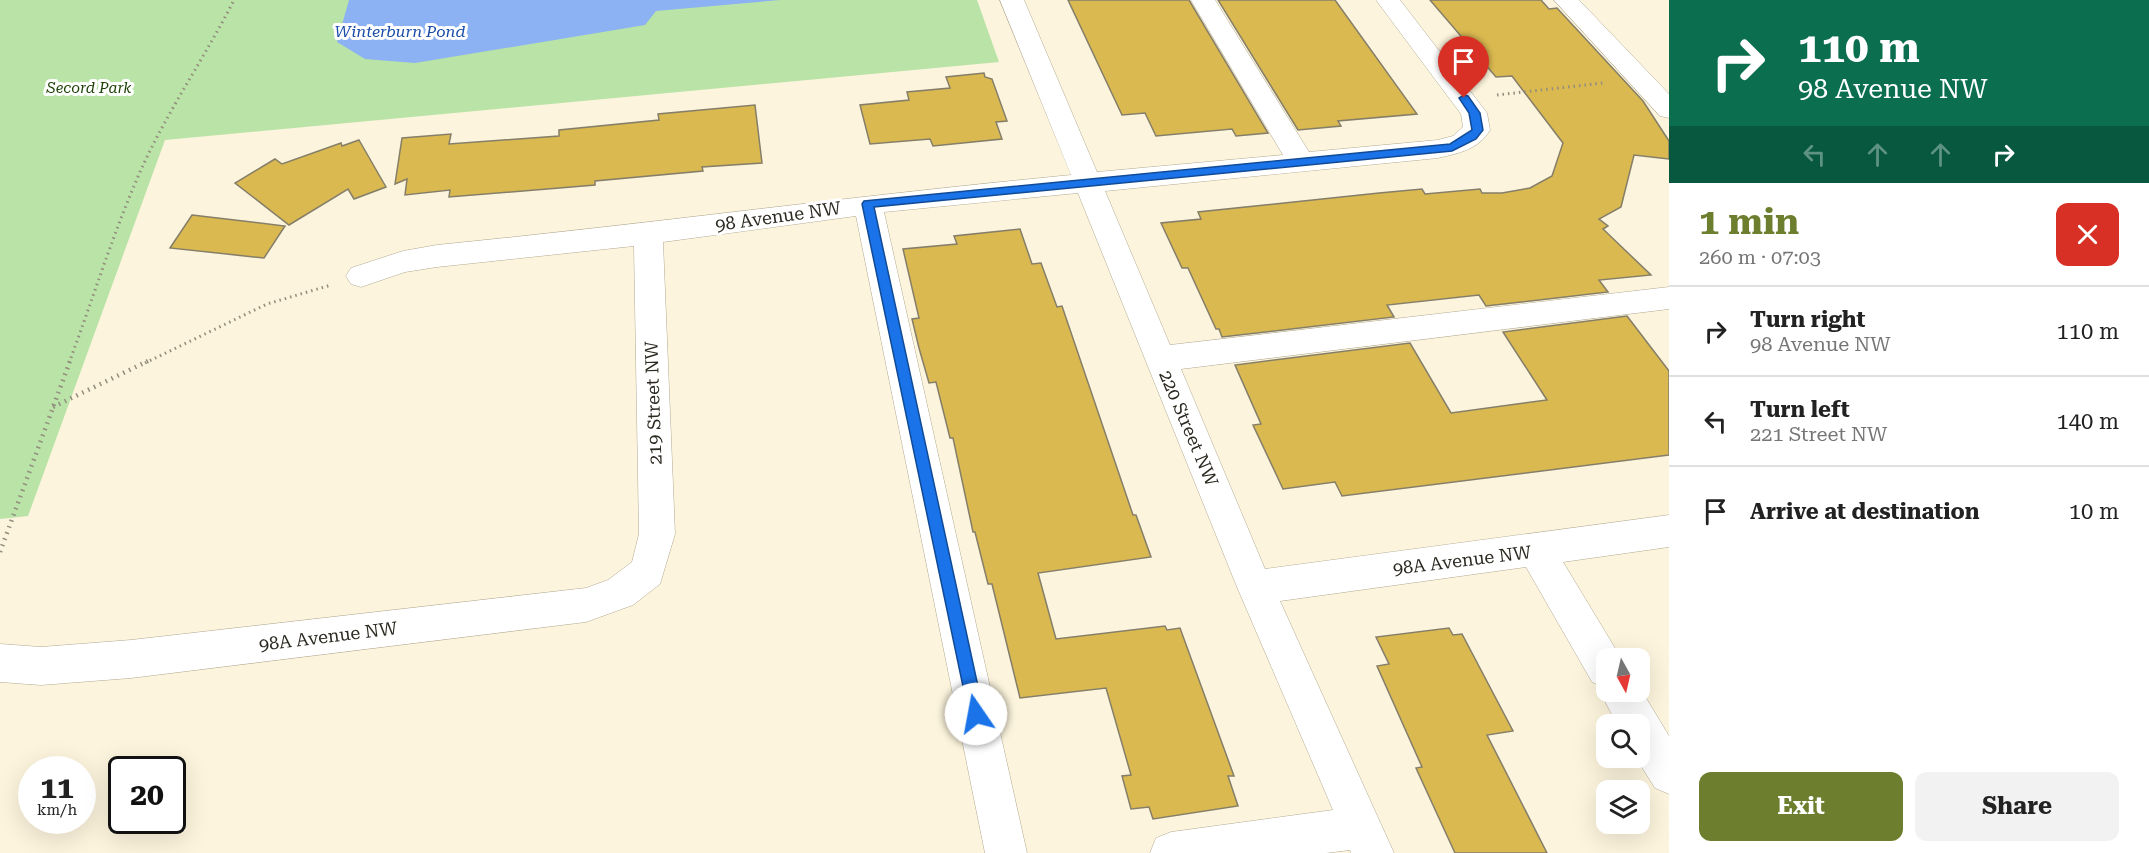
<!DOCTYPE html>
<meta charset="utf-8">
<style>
:root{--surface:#fff;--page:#f2f2f2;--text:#222;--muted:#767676;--line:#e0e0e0;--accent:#6d7f2f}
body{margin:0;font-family:"Roboto Serif",serif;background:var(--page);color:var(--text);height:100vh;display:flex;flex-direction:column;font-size:22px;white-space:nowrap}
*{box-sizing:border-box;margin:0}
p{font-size:20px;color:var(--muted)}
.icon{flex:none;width:33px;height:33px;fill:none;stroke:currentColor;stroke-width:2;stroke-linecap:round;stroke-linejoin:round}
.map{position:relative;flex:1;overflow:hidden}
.panel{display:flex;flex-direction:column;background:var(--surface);width:480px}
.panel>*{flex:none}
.hud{background:#0b6e4f;color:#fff;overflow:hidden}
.needle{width:39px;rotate:172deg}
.controls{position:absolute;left:1596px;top:648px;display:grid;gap:12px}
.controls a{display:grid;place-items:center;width:54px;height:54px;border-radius:12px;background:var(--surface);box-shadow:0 6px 24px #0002;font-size:30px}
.speed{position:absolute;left:18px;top:756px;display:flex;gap:12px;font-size:30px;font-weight:700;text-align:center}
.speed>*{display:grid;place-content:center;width:78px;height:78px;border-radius:50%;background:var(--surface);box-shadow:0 6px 24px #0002;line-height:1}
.speed small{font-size:15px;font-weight:400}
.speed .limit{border:3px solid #111;border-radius:9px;background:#fff;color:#111}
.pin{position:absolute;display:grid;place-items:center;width:51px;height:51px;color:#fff;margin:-62px -26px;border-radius:50% 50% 50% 0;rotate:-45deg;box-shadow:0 0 6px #0007}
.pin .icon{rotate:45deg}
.me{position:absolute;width:66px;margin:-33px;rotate:348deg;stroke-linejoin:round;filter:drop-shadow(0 0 4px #0008)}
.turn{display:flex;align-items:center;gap:21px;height:126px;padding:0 30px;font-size:27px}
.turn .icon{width:78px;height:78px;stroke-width:2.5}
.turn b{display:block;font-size:42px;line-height:51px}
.lanes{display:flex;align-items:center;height:57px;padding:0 30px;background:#0003;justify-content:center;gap:30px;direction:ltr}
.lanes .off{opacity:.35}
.round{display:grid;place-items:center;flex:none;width:63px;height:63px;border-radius:12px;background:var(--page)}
.head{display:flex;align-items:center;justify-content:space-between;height:102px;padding:0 30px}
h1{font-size:36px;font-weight:700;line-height:45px;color:var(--accent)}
.cta{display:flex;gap:12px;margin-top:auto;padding:12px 30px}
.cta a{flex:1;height:69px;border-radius:12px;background:var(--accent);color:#fff;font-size:24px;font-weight:700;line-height:69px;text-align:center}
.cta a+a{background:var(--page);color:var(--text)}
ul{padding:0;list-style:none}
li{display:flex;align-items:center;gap:18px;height:90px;padding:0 30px;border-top:2px solid var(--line)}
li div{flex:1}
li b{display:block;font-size:22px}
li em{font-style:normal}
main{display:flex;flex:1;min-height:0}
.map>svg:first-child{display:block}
.green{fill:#b9e3a7}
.water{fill:#8cb2f3}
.building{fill:#dab950;stroke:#857e69;stroke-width:1.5}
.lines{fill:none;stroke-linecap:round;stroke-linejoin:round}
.minor-casing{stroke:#b1a993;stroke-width:1}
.path-far1{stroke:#928d7d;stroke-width:3;stroke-dasharray:1.5 4;stroke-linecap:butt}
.path{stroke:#928d7d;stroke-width:4.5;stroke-dasharray:1.5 5;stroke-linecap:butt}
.minor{fill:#fff;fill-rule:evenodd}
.route{fill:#1a73e8;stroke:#114b97;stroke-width:1.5}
.labels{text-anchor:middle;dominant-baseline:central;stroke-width:6;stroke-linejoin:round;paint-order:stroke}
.far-park-label{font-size:15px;font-style:italic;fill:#1b3f03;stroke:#fff}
.far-water-label{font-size:16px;font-style:italic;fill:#1a4ca9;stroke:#fff}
.street-label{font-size:18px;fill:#2c2921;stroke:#fff}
</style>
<main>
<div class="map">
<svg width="1669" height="853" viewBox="0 0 1669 853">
<rect width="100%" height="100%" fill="#fcf4dc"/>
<polygon class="green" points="0,0 977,0 999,62 165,140 28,516 0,519"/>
<polygon class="water" points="349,0 780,0 656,11 645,25 415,63 365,59 337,42"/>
<g class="building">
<polygon points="1068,0 1189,0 1268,133 1236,136 1232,129 1156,136 1145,113 1122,115"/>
<polygon points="1218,0 1335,0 1417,114 1338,121 1341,126 1298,130"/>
<polygon points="1430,0 1541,0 1549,9 1557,8 1643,101 1669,141 1669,159 1634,155 1621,207 1599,219 1608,226 1603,229 1651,275 1599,280 1608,292 1486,306 1479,295 1387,305 1394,317 1222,337 1219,329 1216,329 1188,268 1182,268 1161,223 1201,219 1198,212 1379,193 1422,189 1425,194 1480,189 1482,193 1502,193 1530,188 1552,176 1563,143 1512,76 1496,77"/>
<polygon points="984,73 985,77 992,79 1007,121 996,122 1002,139 933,146 930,139 870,144 860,105 909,100 907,92 950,88 946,77"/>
<polygon points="755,105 762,163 702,167 703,171 595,181 595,185 449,197 450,190 405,195 407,179 395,184 402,138 451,134 449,144 559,136 559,130 659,120 658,114"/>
<polygon points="359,140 386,187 354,199 348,189 289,225 235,183 275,159 282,164 341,143 342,146"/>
<polygon points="192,215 285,226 264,258 170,248"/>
<polygon points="1020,229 1032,264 1041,263 1057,307 1062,306 1133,515 1136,515 1151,557 1038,573 1056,639 1165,626 1167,630 1180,628 1234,776 1228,776 1238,806 1153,819 1149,807 1131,809 1122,776 1131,775 1106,688 1020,698 992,584 988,584 975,532 973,532 953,438 950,438 936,382 929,383 919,348 912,319 919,318 903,249 957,244 954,236"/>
<polygon points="1627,316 1669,371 1669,455 1342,496 1335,482 1283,489 1253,425 1261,424 1235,365 1410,343 1451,413 1547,400 1503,332"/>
<polygon points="1449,628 1453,635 1462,634 1513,731 1487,735 1547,853 1455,853 1416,768 1422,767 1377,666 1389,664 1376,637"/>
</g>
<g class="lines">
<defs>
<g id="minor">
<path d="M 1000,0 L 1024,0 L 1097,172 L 1283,155 L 1191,0 L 1215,0 L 1309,152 L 1438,140 L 1453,136 L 1463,127 L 1461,114 L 1376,0 L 1400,0 L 1487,113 L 1490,130 C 1478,150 1459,153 1438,158 L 1105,191 L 1170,345 L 1669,287 L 1669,309 L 1181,369 L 1265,569 L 1669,515 L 1669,547 L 1563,562 L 1621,658 L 1606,658 L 1606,692 L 1640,692 L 1640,688 L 1669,736 L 1669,794 L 1655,788 L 1636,758 L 1640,758 L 1640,724 L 1617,724 L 1600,692 L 1603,687 L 1592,682 L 1526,567 L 1280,601 L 1394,853 L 1351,853 L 1350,850 L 1326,853 L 1150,853 L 1156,838 L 1171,832 L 1333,810 L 1237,587 L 1078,193 L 884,212 L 1027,853 L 985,853 L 856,216 L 663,242 L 675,534 L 660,584 L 633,605 L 586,622 L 131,678 L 41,685 L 0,682 L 0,644 L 41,647 L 131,640 L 586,588 L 608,580 L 632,562 L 639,534 L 634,246 L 437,267 L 405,272 L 361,287 L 351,284 L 346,276 L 351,268 L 403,251 L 437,245 C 649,224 859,195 1071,175 Z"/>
<polygon points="1554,0 1579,0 1669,94 1669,118 1660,116"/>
</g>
</defs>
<use href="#minor" class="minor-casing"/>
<g class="path-far1">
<polyline points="1497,95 1603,83"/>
<path d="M 69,363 C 91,304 110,243 134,186 C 161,120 202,63 234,0"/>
<polyline points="145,363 267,304 331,285"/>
</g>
<g class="path">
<polyline points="53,407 148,361"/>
<polyline points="0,552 70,361"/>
</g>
<use href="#minor" class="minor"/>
</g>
<polygon class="route" points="1464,95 1468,96 1480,113 1483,130 1476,139 1452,151 874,207 984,714 982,720 976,722 970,720 862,204 864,201 1450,144 1472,130 1469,113 1459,98"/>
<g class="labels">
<g class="far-park-label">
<text x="89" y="88">Secord Park</text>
</g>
<g class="far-water-label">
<text x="400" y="31">Winterburn Pond</text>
</g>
<g class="street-label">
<text transform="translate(778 216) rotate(-8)">98 Avenue NW</text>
<text transform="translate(653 403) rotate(-92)">219 Street NW</text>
<text transform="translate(1189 428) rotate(67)">220 Street NW</text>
<text transform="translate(1462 560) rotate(-7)">98A Avenue NW</text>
<text transform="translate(328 636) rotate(-7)">98A Avenue NW</text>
</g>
</g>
</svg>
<div class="controls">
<a><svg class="needle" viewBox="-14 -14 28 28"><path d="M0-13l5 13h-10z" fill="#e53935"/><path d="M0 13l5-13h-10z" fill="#767676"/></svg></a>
<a><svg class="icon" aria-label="search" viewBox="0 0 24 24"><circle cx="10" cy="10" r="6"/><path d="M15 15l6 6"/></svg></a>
<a><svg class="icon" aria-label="layers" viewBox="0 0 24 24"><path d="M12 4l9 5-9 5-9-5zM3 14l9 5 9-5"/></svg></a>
</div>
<div class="speed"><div>11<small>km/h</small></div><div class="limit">20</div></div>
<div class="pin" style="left:1464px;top:98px;background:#d93025"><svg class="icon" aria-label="arrive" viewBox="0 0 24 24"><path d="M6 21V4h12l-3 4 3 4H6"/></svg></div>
<svg class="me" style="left:976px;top:714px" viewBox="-20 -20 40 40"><circle r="19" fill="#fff"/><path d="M0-13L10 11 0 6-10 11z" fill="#1a73e8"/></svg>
</div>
<section class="panel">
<div class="hud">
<div class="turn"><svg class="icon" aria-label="right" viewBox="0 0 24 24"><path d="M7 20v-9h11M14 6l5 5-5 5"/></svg><div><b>110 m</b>98 Avenue NW</div></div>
<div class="lanes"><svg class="icon off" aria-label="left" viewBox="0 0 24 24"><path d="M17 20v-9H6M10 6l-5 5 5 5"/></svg><svg class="icon off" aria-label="ahead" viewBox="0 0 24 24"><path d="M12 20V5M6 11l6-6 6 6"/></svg><svg class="icon off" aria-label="ahead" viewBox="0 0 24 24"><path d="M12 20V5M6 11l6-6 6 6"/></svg><svg class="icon" aria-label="right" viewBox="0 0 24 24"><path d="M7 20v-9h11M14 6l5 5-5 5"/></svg></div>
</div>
<div class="head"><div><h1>1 min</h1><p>260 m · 07:03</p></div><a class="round" style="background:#d93025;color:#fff"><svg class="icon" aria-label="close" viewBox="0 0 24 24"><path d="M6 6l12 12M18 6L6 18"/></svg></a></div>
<ul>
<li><svg class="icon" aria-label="right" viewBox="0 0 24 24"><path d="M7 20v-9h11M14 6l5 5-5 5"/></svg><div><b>Turn right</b><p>98 Avenue NW</p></div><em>110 m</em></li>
<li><svg class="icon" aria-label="left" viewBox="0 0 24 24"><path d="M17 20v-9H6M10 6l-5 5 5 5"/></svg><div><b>Turn left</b><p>221 Street NW</p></div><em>140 m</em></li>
<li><svg class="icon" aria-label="arrive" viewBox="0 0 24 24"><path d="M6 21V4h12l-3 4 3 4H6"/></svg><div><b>Arrive at destination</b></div><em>10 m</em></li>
</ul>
<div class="cta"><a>Exit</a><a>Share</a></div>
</section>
</main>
